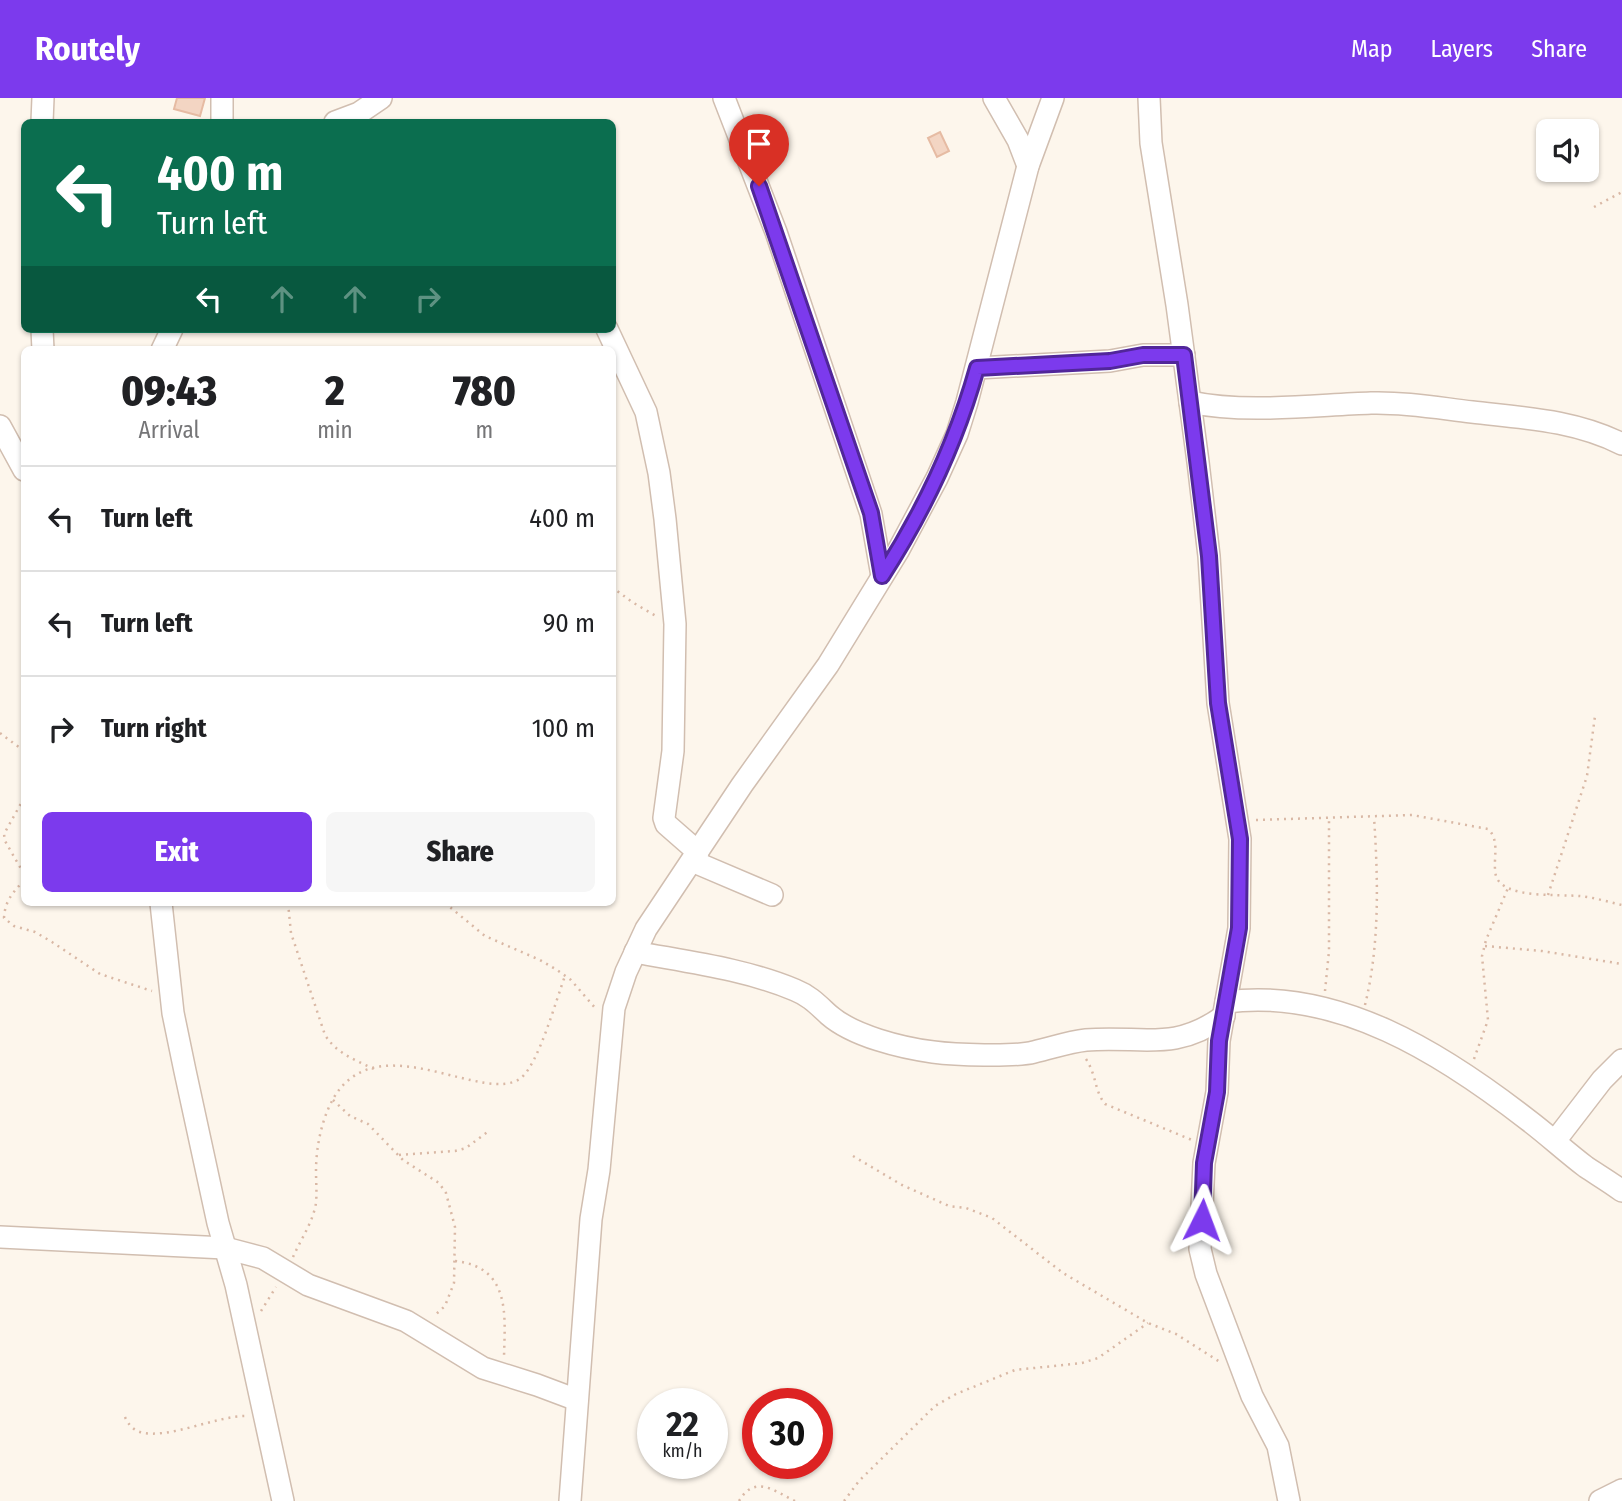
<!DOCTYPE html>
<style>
:root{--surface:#fff;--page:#f6f6f6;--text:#202124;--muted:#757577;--line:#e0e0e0;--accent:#7c3aed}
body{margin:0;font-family:"Fira Sans Condensed",sans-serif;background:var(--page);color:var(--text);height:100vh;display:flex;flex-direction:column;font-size:26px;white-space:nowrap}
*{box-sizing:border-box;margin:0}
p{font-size:23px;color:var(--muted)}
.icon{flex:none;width:38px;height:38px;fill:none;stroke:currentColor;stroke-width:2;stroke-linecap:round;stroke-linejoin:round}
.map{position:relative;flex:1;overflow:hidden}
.side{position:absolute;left:21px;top:248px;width:595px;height:560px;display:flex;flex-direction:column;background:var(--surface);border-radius:10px;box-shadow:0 2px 5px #0004}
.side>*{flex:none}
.hud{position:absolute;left:21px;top:21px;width:595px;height:214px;border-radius:10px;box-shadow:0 2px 5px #0004;background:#0b6e4f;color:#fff;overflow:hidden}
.fabs{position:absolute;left:1536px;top:21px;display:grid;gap:14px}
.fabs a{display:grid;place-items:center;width:63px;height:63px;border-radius:10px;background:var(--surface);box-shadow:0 2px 5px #0004;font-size:35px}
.speed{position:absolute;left:637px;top:1290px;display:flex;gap:14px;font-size:35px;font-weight:700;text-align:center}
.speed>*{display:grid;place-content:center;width:91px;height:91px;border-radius:50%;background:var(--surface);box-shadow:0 2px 5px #0004;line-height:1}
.speed small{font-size:18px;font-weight:400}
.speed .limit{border:10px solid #d22;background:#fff;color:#111}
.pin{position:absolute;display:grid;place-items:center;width:60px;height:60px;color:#fff;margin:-72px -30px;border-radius:50% 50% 50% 0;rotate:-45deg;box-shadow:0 0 7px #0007}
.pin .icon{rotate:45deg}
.me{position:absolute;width:77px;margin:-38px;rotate:3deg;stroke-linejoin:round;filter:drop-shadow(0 0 5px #0008)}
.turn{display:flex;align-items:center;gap:24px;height:147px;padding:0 21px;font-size:32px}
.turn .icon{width:91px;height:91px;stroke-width:2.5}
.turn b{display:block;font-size:49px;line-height:60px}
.lanes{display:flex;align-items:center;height:66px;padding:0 21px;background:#0003;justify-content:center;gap:35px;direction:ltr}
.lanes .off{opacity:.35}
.eta{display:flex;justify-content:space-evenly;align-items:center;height:119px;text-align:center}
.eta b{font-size:42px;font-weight:800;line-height:49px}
.primary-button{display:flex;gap:14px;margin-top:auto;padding:14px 21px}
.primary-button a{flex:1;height:80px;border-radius:10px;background:var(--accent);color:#fff;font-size:28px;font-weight:800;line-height:80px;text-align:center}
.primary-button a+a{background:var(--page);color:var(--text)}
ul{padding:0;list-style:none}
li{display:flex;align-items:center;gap:21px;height:105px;padding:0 21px;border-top:2px solid var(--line)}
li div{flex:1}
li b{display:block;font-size:26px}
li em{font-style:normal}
header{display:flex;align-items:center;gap:42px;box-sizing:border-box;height:98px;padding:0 35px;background:var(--accent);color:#fff}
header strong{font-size:33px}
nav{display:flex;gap:38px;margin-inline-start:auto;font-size:24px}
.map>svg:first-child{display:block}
.building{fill:#f3d5c3;stroke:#e6bba3;stroke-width:2}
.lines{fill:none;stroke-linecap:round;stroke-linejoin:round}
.minor-casing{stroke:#d1beb0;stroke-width:24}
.path{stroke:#d9b8a5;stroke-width:2.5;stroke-dasharray:2 5;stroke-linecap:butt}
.minor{stroke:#fff;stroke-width:21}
.route-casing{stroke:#51269a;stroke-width:18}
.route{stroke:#7c3aed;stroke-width:12}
</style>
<header>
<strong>Routely</strong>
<nav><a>Map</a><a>Layers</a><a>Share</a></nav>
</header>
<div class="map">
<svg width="1622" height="1403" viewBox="0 0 1622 1403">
<rect width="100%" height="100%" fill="#fdf6ec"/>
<g class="building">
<polygon points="177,0 205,0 200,18 174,11"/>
<polygon points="940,34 949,53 937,59 928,40"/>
</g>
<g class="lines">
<defs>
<g id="minor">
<polyline points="222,0 222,24"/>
<polyline points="724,0 776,134 871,416 882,478"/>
<polyline points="994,0 1018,42 1028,68"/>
<polyline points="1149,0 1151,45 1177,207 1198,364 1209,458 1218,605 1240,741 1239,830 1219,943 1217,994 1204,1065 1200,1151 1206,1176 1252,1298 1278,1348 1289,1403"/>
<polyline points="42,24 43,0"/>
<polyline points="335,24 359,15 381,0"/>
<polyline points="42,231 43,252"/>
<polyline points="607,231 646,314 659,375 665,421 675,526 673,653 664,720 666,726 698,754"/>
<polyline points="162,252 172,231"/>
<polyline points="977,270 1110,263 1143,257 1184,257"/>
<path d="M 1190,304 C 1246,316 1313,307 1371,305 C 1405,304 1438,310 1472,314 C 1524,320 1574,322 1622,346"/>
<polyline points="0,328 24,372"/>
<polyline points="692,763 772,797"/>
<polyline points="161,805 173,915 185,973 218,1125 236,1187 283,1403"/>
<path d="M 635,854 C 688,864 745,871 795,892 C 810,898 818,907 829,917 C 853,938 902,950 933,954 C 955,957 1014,959 1034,954 C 1052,950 1068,944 1086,942 C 1141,937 1173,955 1224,918"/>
<path d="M 1226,904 C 1338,889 1443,956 1528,1022 C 1548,1037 1566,1054 1586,1069 C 1598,1077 1610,1084 1622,1093"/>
<polyline points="1555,1043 1602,982 1622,962"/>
<polyline points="0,1139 225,1150 263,1160 308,1187 406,1223 483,1270 537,1287 577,1302"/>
<polyline points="570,1403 591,1121 599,1072 614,910 626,874 646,831 742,687 828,567 898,453 937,380 957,336 967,304 1028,68 1053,0"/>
<polyline points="1600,1403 1622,1392"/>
</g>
</defs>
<use href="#minor" class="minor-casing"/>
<g class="path">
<polyline points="1594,109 1622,94"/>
<polyline points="612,489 632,504 656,518"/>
<polyline points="0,635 24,653"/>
<polyline points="24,700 4,736 5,743 24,776"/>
<path d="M 1256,722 L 1412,717 L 1488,731 C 1501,743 1492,762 1496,778 C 1503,801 1559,796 1579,798 C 1593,799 1608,804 1622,807"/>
<path d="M 24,782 C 13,795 5,802 4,820 L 14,828 L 35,834 L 52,844 L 100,876 L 152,893"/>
<polyline points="1548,797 1587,678 1595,618"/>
<path d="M 288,805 L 291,835 L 325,937 C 336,955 355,962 374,971"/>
<polyline points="445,805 485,838 540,862 557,872 571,882 596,911"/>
<polyline points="1485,848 1542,853 1622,866"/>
<polyline points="1325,893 1329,853 1329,721"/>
<path d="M 1365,907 C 1380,846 1378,780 1374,719"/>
<path d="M 1086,961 C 1097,978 1094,992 1105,1006 L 1192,1042"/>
<polyline points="1474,961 1488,922 1482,858 1486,842 1508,790"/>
<polyline points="333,1002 350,1018 368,1026 403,1062 439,1085 446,1095 455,1129 454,1185 445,1208 434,1218"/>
<polyline points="399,1057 455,1053 466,1050 490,1032"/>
<polyline points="853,1058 902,1087 949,1108 966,1110 992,1120 1063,1175 1148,1225 1176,1236 1220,1264"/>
<path d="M 293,1159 C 301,1141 313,1124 316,1105 C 317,1094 316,1084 316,1073 C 316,1047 323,1013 339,992 C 386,931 485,1007 521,980 C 539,965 556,902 565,878"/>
<path d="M 455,1163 C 511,1169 505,1217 504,1259"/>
<polyline points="261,1213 276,1189"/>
<path d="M 125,1319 C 128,1326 133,1332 140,1334 C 168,1342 215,1318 246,1318"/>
<path d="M 739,1403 C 755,1376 774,1393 795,1403"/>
<polyline points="844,1403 859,1383 935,1308 956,1296 1015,1272 1082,1265 1098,1260 1148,1225"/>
</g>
<use href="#minor" class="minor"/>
</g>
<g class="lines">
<defs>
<path id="route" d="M 759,88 L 871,415 L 882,478 C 924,413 956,345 977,270 L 1110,263 L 1143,257 L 1184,257 L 1209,458 L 1218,605 L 1240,741 L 1239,830 L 1219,943 L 1217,994 L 1204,1065 L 1202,1122"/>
</defs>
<use href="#route" class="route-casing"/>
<use href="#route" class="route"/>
</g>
</svg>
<div class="fabs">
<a><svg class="icon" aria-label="sound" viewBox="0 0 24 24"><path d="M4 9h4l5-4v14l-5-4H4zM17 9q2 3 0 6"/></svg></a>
</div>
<div class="speed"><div>22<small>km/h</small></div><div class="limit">30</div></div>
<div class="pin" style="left:759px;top:88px;background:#d93025"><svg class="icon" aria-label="arrive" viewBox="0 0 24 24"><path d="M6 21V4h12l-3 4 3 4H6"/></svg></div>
<svg class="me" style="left:1202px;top:1122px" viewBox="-20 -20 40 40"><path d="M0-17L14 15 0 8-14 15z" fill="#7c3aed" stroke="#fff" stroke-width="4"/></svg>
<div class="hud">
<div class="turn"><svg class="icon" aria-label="left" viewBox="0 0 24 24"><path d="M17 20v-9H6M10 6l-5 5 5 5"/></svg><div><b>400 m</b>Turn left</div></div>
<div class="lanes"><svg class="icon" aria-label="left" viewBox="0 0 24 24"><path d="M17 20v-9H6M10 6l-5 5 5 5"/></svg><svg class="icon off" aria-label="ahead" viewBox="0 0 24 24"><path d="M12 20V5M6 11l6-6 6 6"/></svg><svg class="icon off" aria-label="ahead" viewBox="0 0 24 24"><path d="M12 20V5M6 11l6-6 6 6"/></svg><svg class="icon off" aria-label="right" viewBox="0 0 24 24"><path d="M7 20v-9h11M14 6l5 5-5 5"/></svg></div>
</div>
<section class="side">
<div class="eta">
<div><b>09:43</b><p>Arrival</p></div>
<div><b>2</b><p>min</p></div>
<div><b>780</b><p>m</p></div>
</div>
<ul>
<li><svg class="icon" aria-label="left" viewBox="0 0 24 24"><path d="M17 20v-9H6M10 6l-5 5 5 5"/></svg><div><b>Turn left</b></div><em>400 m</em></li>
<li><svg class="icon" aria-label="left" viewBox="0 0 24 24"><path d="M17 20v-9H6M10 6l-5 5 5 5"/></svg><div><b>Turn left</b></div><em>90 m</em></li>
<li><svg class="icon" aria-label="right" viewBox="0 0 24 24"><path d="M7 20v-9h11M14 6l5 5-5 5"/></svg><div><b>Turn right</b></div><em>100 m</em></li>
</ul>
<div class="primary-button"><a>Exit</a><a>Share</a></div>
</section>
</div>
